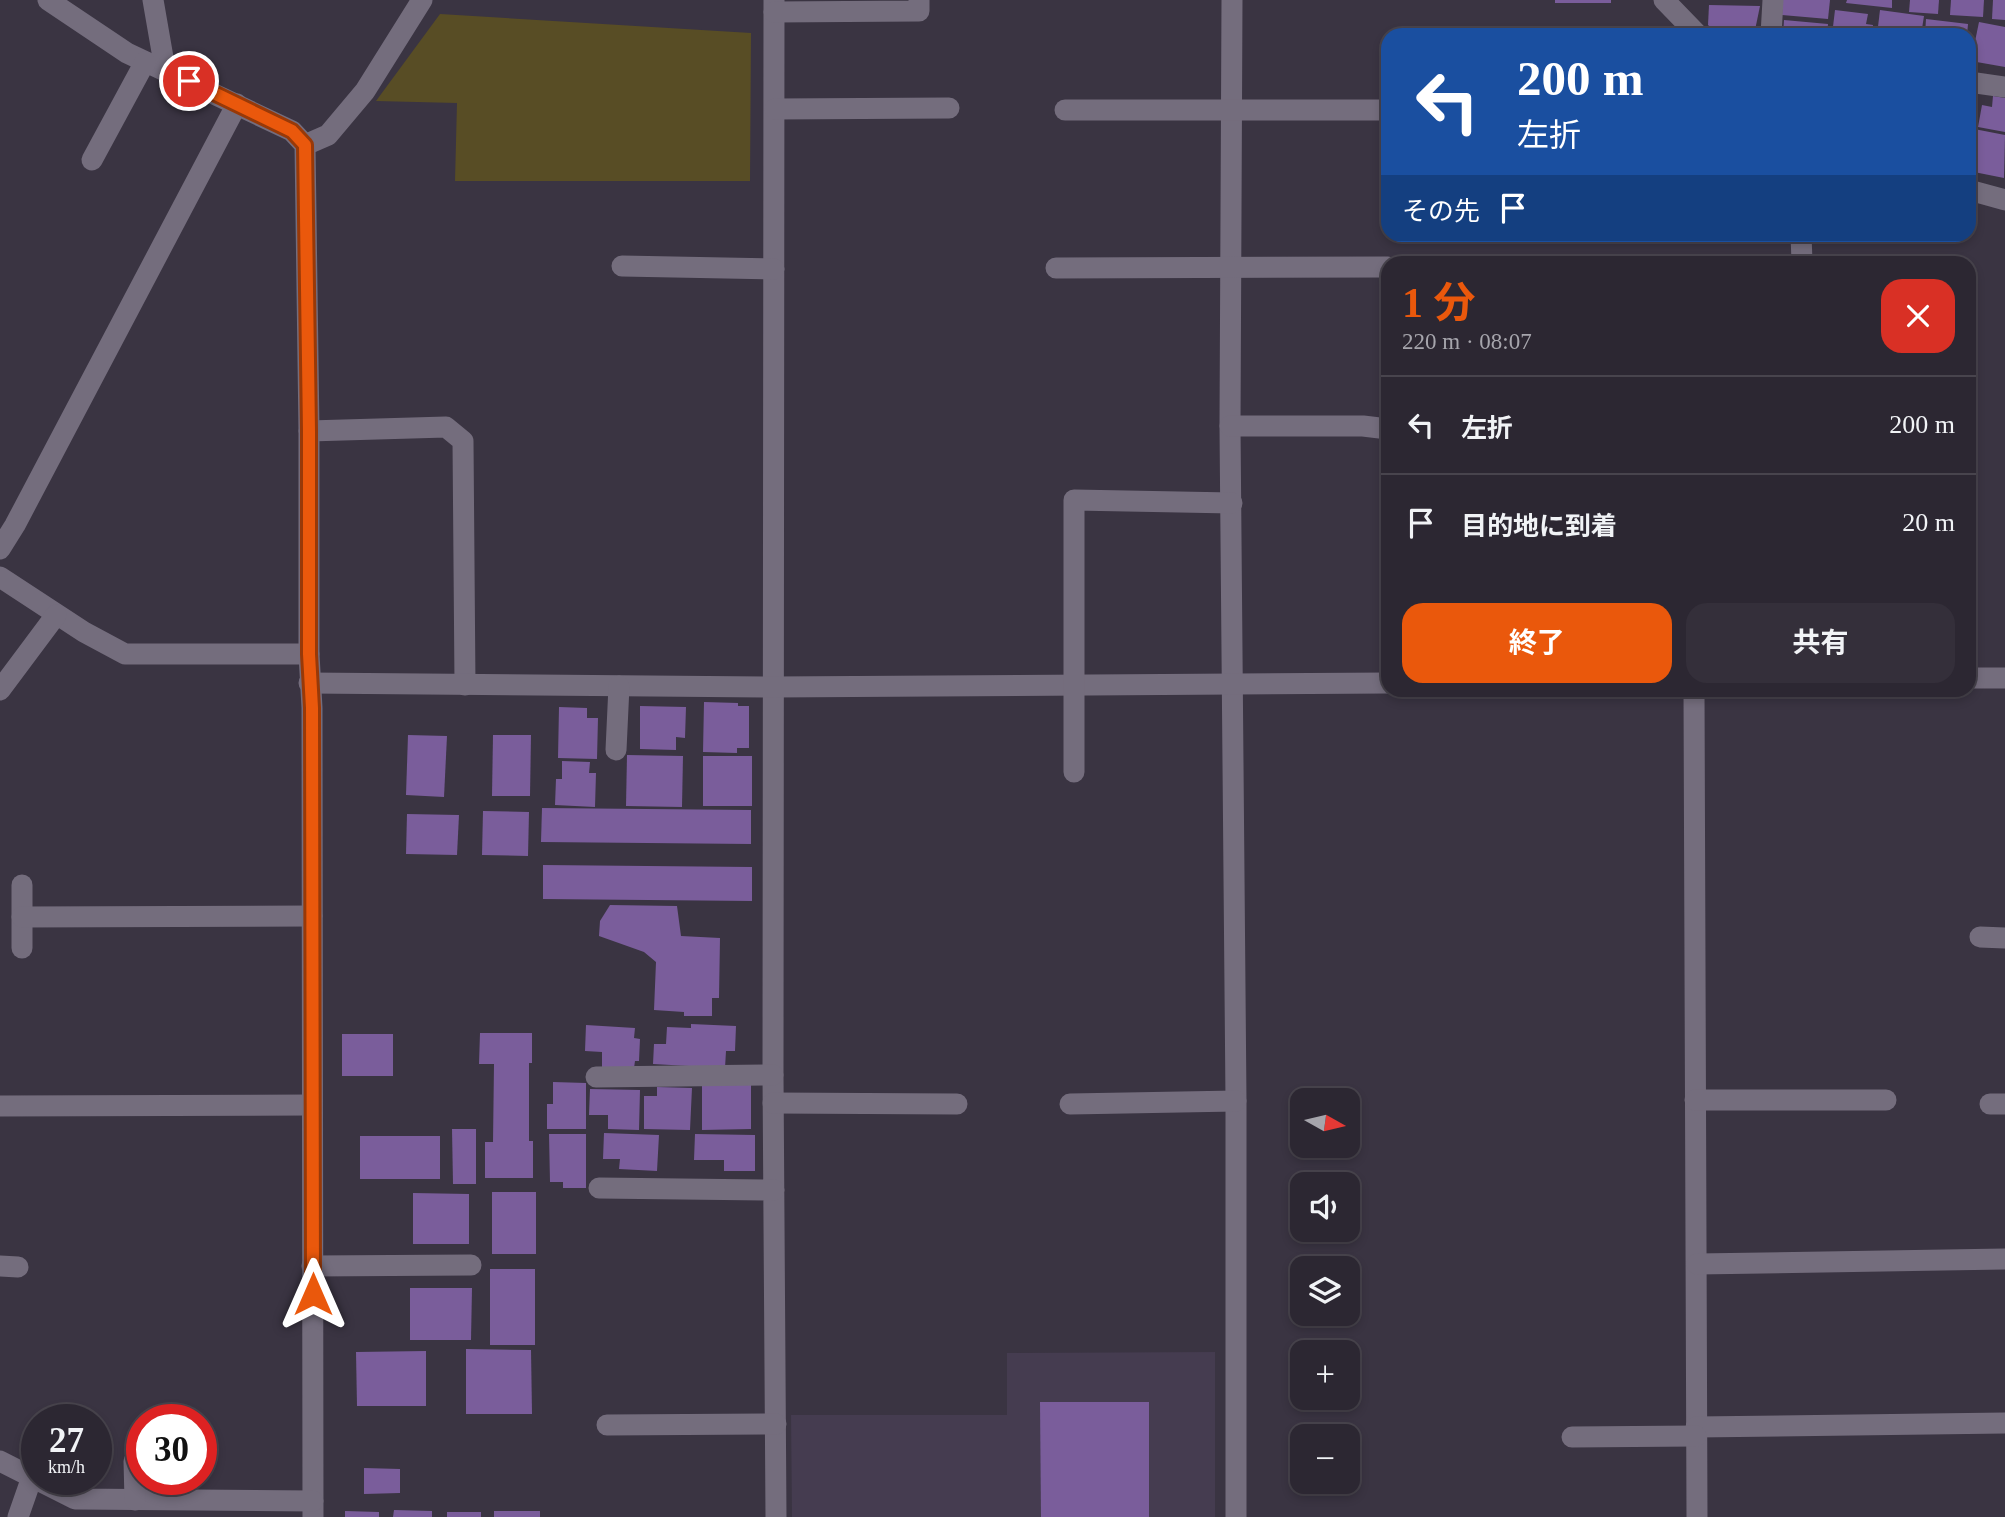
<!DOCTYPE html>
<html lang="ja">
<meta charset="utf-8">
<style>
:root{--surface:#2c2732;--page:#342f3a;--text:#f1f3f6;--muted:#a6a5ac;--line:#48444d;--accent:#ea580c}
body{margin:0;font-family:"Times New Roman","Noto Sans JP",serif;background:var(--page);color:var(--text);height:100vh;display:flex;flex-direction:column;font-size:26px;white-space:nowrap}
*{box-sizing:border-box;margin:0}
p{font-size:23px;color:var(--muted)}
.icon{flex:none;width:38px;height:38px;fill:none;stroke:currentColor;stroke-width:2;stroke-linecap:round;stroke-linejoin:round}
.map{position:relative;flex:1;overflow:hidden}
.sheet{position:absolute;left:1381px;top:256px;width:595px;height:441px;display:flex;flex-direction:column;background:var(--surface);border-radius:21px;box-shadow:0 4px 10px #0003,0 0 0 2px var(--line)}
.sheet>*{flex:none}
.banner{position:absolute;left:1381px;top:28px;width:595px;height:214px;border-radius:21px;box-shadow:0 4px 10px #0003,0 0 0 2px var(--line);background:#1a4fa0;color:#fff;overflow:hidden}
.needle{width:46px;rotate:98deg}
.controls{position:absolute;left:1290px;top:1088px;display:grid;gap:14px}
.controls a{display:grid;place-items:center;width:70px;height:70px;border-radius:14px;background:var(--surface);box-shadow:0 4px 10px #0003,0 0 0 2px var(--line);font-size:35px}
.speed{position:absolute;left:21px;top:1404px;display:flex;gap:14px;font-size:35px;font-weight:700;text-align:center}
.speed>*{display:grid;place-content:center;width:91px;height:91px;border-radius:50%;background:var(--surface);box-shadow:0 4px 10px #0003,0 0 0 2px var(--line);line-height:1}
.speed small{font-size:18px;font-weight:400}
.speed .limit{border:10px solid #d22;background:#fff;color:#111}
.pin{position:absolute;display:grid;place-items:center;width:60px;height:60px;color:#fff;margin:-30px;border:4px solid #fff;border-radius:50%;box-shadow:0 2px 7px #0007}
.me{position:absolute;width:77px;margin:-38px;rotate:0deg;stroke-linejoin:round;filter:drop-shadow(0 0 5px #0008)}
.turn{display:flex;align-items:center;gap:24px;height:147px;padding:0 21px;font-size:32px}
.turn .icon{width:91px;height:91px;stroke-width:2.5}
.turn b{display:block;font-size:49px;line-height:60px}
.then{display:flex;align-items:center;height:66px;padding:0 21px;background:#0003;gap:14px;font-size:26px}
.round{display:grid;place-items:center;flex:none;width:74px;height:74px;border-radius:21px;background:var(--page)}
.head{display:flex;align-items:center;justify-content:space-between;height:119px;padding:0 21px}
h1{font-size:42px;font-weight:700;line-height:52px;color:var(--accent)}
.action{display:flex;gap:14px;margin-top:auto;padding:14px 21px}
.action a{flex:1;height:80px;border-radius:21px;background:var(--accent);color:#fff;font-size:28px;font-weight:700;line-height:80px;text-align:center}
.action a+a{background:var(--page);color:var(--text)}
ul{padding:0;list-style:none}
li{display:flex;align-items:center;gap:21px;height:98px;padding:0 21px;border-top:2px solid var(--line)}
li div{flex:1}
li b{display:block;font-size:26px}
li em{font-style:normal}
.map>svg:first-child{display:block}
.built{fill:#453c50}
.green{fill:#584d25}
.building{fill:#7a5d9b}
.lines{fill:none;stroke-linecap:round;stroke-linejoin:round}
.minor{stroke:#746d7d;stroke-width:21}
.route-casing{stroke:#983908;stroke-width:18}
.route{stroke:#ea580c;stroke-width:12}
</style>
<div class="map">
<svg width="2005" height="1517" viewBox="0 0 2005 1517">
<rect width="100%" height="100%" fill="#3a3442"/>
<polygon class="built" points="1215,1352 1215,1517 792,1517 791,1415 1007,1415 1007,1353"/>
<polygon class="green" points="440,14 751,33 750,181 455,181 457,103 376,101"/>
<g class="building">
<rect x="1555" y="0" width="56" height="3"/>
<polygon points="1783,0 1830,0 1828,19 1782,15"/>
<polygon points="1847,0 1892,0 1892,8 1846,3"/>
<polygon points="1910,0 1939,0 1938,14 1909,12"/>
<polygon points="1951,0 1984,0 1983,17 1950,15"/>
<polygon points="1993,0 2005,0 2005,20 1992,19"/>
<polygon points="1709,5 1760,6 1754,35 1719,35 1708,25"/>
<polygon points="1835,10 1868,14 1866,24 1873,25 1872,35 1832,35"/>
<polygon points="1880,10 1924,16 1921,35 1877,35"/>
<polygon points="1926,19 1968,24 1967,35 1925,35"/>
<polygon points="1784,20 1828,24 1827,35 1783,35"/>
<polygon points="1979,22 2005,27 2005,67 1971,61"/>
<polygon points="1622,30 1671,30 1677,35 1621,35"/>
<polygon points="1993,96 2005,98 2005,132 1978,127 1982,105 1992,107"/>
<polygon points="1969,128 2005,135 2004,178 1969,171"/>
<rect x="1635" y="234" width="56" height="6"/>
<polygon points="704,702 738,703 738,706 749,706 749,748 737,748 737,753 703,752"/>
<polygon points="640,706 686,707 685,738 676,737 676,750 640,749"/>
<polygon points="559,707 587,708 587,718 598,718 597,759 558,758"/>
<polygon points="408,735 447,736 444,797 406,795"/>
<polygon points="493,735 531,735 530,796 492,796"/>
<polygon points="627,755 683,756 682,807 626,806"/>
<rect x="703" y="756" width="49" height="50"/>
<polygon points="562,761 590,762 589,773 596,773 595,807 555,805 556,779 562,779"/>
<polygon points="542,808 751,810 751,844 541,842"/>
<polygon points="483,811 529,812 528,856 482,855"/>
<polygon points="407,814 459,815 457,855 406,854"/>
<polygon points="543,865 752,867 752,901 543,899"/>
<polygon points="610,905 677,906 681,936 720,938 719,998 712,998 712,1016 684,1016 684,1012 654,1010 656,962 644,952 599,936 600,921"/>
<polygon points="691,1024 736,1026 735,1051 726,1051 725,1068 653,1064 654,1044 666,1044 667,1027 691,1028"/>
<polygon points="586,1025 635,1028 634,1038 640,1039 639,1061 635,1061 634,1068 602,1067 602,1052 585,1051"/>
<polygon points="480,1033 532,1033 532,1063 529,1063 529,1141 533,1141 533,1178 485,1178 485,1142 493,1142 494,1064 479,1064"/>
<rect x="342" y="1034" width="51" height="42"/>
<polygon points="553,1082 586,1083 586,1129 547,1129 547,1104 553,1104"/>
<polygon points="702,1085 751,1085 751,1129 702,1130"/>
<polygon points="657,1087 692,1088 690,1130 644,1129 644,1096 657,1096"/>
<polygon points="590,1089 640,1090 639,1130 608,1129 608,1115 589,1115"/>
<polygon points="452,1129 476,1129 476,1184 453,1184"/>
<polygon points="604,1133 659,1135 657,1171 619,1169 620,1159 603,1159"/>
<polygon points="549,1134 586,1134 586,1188 563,1188 563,1182 550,1182"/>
<polygon points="695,1134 755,1135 755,1171 724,1171 724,1160 694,1160"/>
<rect x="360" y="1136" width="80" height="43"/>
<rect x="492" y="1192" width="44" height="62"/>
<polygon points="413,1193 469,1194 469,1244 413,1244"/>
<rect x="490" y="1269" width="45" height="76"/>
<polygon points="410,1288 472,1288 471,1340 410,1340"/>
<polygon points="466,1349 531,1350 532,1414 466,1414"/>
<polygon points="426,1351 426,1406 357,1406 356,1352"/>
<polygon points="1040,1402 1149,1402 1149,1517 1041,1517"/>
<polygon points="364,1468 400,1469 400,1493 364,1494"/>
<polygon points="394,1510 432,1511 432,1517 393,1517"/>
<polygon points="345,1511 379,1512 379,1517 345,1517"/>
<rect x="494" y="1511" width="46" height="6"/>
<rect x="447" y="1512" width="34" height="5"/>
</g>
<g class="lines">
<g class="minor">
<polyline points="48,0 127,53 292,131 305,145 309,431 309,654 312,708 313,1517"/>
<polyline points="153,0 165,69"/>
<polyline points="774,0 773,1075 776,1517"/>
<polyline points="1232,0 1230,426 1236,1101 1236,1517"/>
<polyline points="1664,0 1698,35"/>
<polyline points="774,12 919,11 919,0"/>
<polyline points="1771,35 1773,0"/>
<polyline points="1969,82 2005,87"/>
<polyline points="775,109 949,108"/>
<polyline points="1065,110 1388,110"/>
<polyline points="305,145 328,135 365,91 422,0"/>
<polyline points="92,160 145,62"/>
<polyline points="1969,190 2005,200"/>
<polyline points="1801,234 1802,262"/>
<polyline points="622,266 774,269"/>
<polyline points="1056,268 1388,267"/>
<polyline points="1230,426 1363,426 1388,429"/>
<polyline points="309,431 446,427 463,441 465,685"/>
<polyline points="0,549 15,525 237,104"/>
<polyline points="0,577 84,632 125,654 309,654"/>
<polyline points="1969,678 2005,678"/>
<polyline points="309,683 773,687 1388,683"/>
<polyline points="0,690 56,615"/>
<polyline points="1694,690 1697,1517"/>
<polyline points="616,750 619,686"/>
<polyline points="1074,772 1074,500 1232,503"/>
<polyline points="22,885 22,948"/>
<polyline points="22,917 312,916"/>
<polyline points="1980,937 2005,938"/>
<polyline points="596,1077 773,1075"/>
<polyline points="1695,1100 1886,1100"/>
<polyline points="773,1103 957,1104"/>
<polyline points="1070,1104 1236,1101"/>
<polyline points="1990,1104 2005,1104"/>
<polyline points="0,1106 312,1105"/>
<polyline points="599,1188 774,1190"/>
<polyline points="1697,1264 2005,1259"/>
<polyline points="0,1266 18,1267"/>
<polyline points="312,1266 471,1265"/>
<polyline points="607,1425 776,1424"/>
<polyline points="1696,1427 2005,1423"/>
<polyline points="1572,1437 1696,1436"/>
<polyline points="0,1461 75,1499 313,1501"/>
<polyline points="134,1461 135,1500"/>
<polyline points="18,1517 32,1477"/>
</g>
</g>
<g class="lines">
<defs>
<polyline id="route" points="189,81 292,131 305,145 309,431 309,654 312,708 313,1294"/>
</defs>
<use href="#route" class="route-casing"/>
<use href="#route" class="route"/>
</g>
</svg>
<div class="controls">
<a><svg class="needle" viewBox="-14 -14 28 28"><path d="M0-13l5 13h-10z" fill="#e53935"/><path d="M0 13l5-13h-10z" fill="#a6a5ac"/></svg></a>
<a><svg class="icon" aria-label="sound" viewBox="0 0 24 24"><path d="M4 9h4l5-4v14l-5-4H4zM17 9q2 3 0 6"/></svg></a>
<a><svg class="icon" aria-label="layers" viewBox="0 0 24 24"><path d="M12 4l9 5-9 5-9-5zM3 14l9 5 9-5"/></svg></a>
<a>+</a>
<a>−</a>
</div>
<div class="speed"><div>27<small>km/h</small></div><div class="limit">30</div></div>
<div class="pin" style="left:189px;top:81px;background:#d93025"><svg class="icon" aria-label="arrive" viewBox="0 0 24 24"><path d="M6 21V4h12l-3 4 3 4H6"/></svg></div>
<svg class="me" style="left:313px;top:1294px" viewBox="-20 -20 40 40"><path d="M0-17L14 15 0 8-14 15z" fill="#ea580c" stroke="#fff" stroke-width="4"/></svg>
<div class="banner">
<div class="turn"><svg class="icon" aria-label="left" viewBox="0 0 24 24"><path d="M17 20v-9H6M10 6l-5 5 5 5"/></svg><div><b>200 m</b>左折</div></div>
<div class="then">その先<svg class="icon" aria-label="arrive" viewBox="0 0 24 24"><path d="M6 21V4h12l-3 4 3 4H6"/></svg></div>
</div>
<section class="sheet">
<div class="head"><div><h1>1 分</h1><p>220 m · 08:07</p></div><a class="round" style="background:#d93025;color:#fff"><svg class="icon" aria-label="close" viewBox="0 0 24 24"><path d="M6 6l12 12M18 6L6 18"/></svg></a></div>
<ul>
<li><svg class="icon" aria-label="left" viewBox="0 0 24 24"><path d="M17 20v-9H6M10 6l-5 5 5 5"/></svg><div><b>左折</b></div><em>200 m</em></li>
<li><svg class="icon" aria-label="arrive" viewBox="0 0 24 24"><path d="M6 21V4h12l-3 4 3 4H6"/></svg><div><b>目的地に到着</b></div><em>20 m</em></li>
</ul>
<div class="action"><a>終了</a><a>共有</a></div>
</section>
</div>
